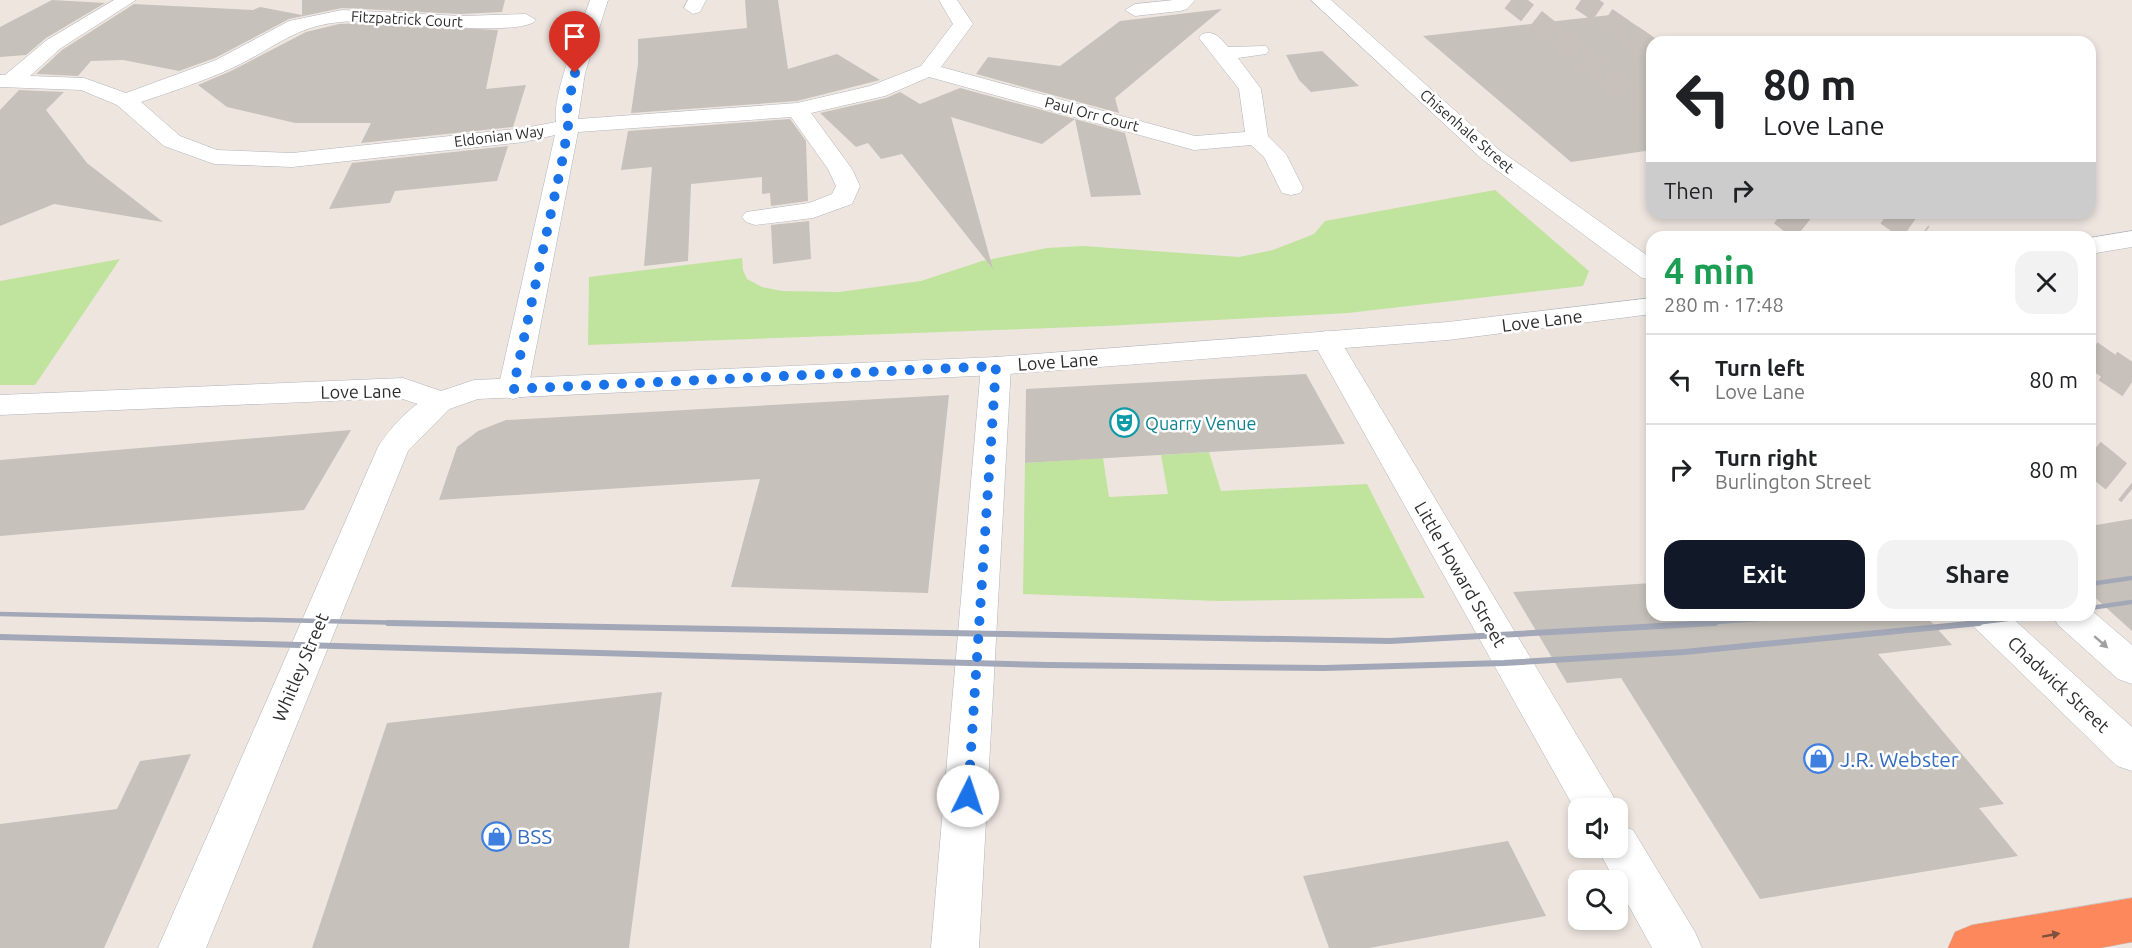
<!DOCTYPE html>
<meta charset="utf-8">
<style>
:root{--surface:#fff;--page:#f2f2f2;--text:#202124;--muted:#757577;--line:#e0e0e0;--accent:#111827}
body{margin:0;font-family:Ubuntu,sans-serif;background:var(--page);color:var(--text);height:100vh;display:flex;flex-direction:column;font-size:22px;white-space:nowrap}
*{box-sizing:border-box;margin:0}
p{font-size:20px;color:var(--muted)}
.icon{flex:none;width:33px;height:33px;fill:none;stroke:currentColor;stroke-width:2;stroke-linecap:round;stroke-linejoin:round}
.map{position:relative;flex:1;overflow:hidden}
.panel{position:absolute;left:1646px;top:231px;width:450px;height:390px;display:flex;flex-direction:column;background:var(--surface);border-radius:18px;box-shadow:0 3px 9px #0003}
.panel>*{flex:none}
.guide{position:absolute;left:1646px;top:36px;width:450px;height:183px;border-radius:18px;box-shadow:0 3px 9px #0003;background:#fff;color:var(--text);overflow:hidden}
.controls{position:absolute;left:1568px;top:798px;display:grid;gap:12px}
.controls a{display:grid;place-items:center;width:60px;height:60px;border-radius:12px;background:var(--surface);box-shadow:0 3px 9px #0003;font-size:30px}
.pin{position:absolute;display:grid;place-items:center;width:51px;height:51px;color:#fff;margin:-62px -26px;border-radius:50% 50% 50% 0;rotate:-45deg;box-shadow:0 0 6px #0007}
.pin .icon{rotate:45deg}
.me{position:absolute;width:66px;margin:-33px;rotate:4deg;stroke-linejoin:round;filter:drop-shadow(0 0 4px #0008)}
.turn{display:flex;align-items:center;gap:21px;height:126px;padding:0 18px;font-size:27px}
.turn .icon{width:78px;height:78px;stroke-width:2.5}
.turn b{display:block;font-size:42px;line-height:51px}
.then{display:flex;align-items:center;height:57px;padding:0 18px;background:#0003;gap:12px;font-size:22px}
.round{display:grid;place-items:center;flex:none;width:63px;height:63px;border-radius:18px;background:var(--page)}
.summary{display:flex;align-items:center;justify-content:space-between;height:102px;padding:0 18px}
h1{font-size:36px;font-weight:700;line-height:45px;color:#1e9e55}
.button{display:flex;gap:12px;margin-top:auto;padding:12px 18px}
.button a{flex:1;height:69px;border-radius:18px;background:var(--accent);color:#fff;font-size:24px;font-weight:700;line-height:69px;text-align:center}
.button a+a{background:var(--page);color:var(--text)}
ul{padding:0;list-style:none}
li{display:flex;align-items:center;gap:18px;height:90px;padding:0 18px;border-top:2px solid var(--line)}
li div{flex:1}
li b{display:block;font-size:22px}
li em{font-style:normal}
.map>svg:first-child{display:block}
.green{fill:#c0e49d}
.building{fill:#c7c1bb}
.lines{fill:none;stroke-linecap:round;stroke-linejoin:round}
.highway-tunnel-far2{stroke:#c7c0bb;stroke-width:21;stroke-dasharray:21 10;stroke-linecap:butt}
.highway-tunnel-far1{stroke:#c7c0bb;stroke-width:26;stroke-dasharray:26 14;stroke-linecap:butt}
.highway-tunnel{stroke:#c7c0bb;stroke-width:34;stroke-dasharray:34 16;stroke-linecap:butt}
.street-casing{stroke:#b0b4bd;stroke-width:1}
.secondary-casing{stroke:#b0b4bd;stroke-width:1}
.highway-casing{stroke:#c4c4c4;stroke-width:1}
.street{fill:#fff;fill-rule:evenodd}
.secondary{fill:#fff;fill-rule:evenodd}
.highway{fill:#fd885b;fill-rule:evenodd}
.rail-far1{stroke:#a2a8b7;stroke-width:4.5}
.rail{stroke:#a2a8b7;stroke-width:6}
.oneway{fill:#a0a0a0}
.oneway2{fill:#80513f}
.route{stroke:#1a73e8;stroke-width:10;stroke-dasharray:0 18}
.labels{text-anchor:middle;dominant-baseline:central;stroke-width:5;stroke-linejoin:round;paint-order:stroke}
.far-street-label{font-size:15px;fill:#2d2d2d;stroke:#fff}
.street-label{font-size:18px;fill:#2d2d2d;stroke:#fff}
.culture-label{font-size:18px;fill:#0d838f;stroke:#fff;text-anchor:start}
.near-shop-label{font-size:21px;fill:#366cbe;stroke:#fff;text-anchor:start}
</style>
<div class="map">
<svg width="2132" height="948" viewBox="0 0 2132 948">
<rect width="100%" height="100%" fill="#eee5df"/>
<g class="green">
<polygon points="1495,190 1589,271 1583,286 1348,313 1106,326 588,345 589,277 742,258 743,270 747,279 762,287 782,291 839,292 921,281 982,261 1047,248 1083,246 1239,257 1273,250 1314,234 1325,221"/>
<polygon points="120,259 35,385 0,385 0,281"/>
<polygon points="1209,452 1221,491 1367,484 1425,598 1219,601 1023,594 1025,463 1103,458 1109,497 1168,494 1161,455"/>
</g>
<g class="building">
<polygon points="52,0 105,3 46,38 26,55 0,57 0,27"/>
<polygon points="302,0 505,0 502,12 461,14 342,8 289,19 215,58 179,71 123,60 91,61 78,76 36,74 62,50 134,4 253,10 260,7 302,15"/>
<polygon points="745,0 778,0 788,69 837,54 880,80 797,101 631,113 638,64 638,39 747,28"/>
<polygon points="1222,9 1115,98 1119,113 976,74 988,57 1060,66 1120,21"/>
<polygon points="1619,14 1652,36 1652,150 1571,162 1423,36"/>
<polygon points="361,23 498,30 486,89 526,85 513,127 361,143 371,123 295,123 227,107 198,85 231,71 306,32 339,24"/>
<polygon points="1322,51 1359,86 1311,92 1299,80 1286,55"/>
<polygon points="960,88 1075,119 1042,144 951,117 993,269 902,154 881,159 868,143 856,147 820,113 886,98 900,92 920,104"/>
<polygon points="19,90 64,92 46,110 87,163 163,222 54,204 0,226 0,110"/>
<polygon points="790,119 806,141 808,201 771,206 770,193 762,194 762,177 691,184 688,261 644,266 652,167 621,170 628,131"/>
<polygon points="1075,119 1125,133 1141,195 1091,197"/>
<polygon points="508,146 497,181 395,191 390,203 329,209 352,163"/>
<polygon points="809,221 811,259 773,264 771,225"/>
<polygon points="1306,374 1345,444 1025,463 1026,389"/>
<polygon points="949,395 928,593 731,587 760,479 439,500 457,447 478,431 506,420"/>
<polygon points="351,430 304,510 0,536 0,460"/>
<polygon points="2132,519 2132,631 2090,593 2090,526"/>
<polygon points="1652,583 1652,615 1925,615 1952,645 1878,654 2004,804 1979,808 2018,856 1760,899 1621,678 1567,683 1513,592"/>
<polygon points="662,692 629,948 312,948 387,723"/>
<polygon points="191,754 104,948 0,948 0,824 117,809 140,761"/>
<polygon points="1508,841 1546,916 1369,948 1329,948 1303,876"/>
</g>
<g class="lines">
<g class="highway-tunnel-far2">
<polyline points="1511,0 1652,111"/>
<polyline points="1581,0 1652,49"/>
</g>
<g class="highway-tunnel-far1">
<polyline points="1782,213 1812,237"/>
<polyline points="1888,213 1922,237"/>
<polyline points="2090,353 2110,367"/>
</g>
<g class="highway-tunnel">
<polyline points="2108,366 2132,382"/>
<polyline points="2090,455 2132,489"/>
</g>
<defs>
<g id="street">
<path d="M 114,0 L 136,0 L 61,48 L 30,76 L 84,78 L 126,93 L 216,60 L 289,21 L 342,10 L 461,16 L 526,14 L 536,20 C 523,38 387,21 361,21 C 297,21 282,45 230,69 C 201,82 171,92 141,102 L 180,136 L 217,150 L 292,153 L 524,128 L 556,122 C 552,93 580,29 590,0 L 608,0 L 585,73 L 578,119 L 797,103 L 870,86 L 921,66 L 953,24 L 939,0 L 957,0 L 973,24 L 941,67 L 1195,136 L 1245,132 L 1239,89 L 1199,38 L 1202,34 C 1215,30 1220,38 1228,47 L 1266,46 L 1269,50 L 1266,54 L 1238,58 L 1261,89 L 1268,136 L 1286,154 L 1303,188 L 1300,193 L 1291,195 L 1282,193 L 1264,157 L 1251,145 L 1194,150 L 929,77 L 885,96 L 811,113 L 852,169 L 860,186 L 852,204 L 813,218 L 755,225 L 746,222 L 742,217 L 746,212 L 809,203 L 832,194 L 836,186 L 828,169 L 791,117 L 578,132 L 528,389 L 524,396 L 513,399 L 502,396 L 498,389 L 555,135 L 524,142 L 292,167 L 214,164 L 164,146 L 117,105 L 81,90 L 0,87 L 0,75 L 5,75 L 47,40 Z"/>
<polygon points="688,0 706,0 700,12 693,14 684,8"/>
<polygon points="1174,0 1195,0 1187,9 1180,11 1135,16 1125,10 1135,4"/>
<polygon points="1326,331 1336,334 1340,340 1612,794 1619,808 1617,811 1617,808 1578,808 1578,815 1312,340 1316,334"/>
<polygon points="996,357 1007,360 1011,366 979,948 931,948 981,366 985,360"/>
<path d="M 441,392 L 452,395 L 456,402 L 408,451 L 206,948 L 158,948 L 378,447 C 392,425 416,399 441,392 Z"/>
<polygon points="1617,824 1633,830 1695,932 1702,948 1652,948 1597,848 1617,848"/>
</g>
<g id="secondary">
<polygon points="1311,0 1331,0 1498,149 1652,259 1652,280 1642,278 1482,159"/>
<polygon points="2132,231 2132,247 2090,254 2090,238"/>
<polygon points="1652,298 1652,314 1448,340 996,375 478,399 441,412 400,398 0,415 0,395 403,378 441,391 474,380 996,357 1448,322"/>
<polygon points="2090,609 2132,645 2132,684 2118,679 2058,625 2052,615 2090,615"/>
<polygon points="1966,615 2009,615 2132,727 2132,771 2117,766 1972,625"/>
</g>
<polygon id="highway" points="2132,898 2132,942 2100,948 1948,948 1955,932 1972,925"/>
</defs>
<use href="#street" class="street-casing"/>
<use href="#secondary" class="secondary-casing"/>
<use href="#highway" class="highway-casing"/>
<use href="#street" class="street"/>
<use href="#secondary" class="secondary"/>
<use href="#highway" class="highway"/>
<g class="rail-far1">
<polyline points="2090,584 2132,578"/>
<polyline points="2090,608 2132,602"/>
<polyline points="0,614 453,624"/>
<polyline points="1688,624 1814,615"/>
<polyline points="1967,624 2041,615"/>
</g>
<g class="rail">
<polyline points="388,623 1390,641 1715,623"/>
<polyline points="0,637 1047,665 1324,668 1504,663 1684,652 1979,623"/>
</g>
</g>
<defs><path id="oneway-solid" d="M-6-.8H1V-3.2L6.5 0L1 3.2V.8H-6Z" transform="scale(1.5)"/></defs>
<use class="oneway" href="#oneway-solid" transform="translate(2101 642) rotate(41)"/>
<use class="oneway2" href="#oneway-solid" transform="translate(2051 935) rotate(-10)"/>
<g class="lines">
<polyline class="route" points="575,73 566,114 568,126 563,157 513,389 996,366 968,796"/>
</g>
<defs>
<symbol id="theatre-ring" viewBox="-11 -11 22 22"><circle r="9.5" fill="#fff" stroke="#0f9aa8" stroke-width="1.5"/><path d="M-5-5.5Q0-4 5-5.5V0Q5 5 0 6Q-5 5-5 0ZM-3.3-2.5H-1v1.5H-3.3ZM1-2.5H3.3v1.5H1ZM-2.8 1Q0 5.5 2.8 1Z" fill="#0f9aa8"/></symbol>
<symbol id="shop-ring" viewBox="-11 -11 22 22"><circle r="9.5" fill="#fff" stroke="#3f7fe0" stroke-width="1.5"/><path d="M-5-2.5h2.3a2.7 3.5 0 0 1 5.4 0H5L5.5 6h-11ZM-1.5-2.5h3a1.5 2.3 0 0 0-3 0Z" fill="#3f7fe0"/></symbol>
</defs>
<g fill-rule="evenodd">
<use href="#theatre-ring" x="1108" y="406" width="33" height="33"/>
<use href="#shop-ring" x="1802" y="742" width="33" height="33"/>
<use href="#shop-ring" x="480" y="820" width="33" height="33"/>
</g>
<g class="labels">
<g class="far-street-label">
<text transform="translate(407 19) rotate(3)">Fitzpatrick Court</text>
<text transform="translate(1092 114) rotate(15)">Paul Orr Court</text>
<text transform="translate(1467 131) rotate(41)">Chisenhale Street</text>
<text transform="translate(499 136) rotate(-7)">Eldonian Way</text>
</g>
<g class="street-label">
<text transform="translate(1542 320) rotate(-7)">Love Lane</text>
<text transform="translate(1058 361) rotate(-4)">Love Lane</text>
<text transform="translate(361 391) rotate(-1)">Love Lane</text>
<text transform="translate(1461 574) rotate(60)">Little Howard Street</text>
<text transform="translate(300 667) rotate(-67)">Whitley Street</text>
<text transform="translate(2059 684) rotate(43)">Chadwick Street</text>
</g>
<g class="culture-label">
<text x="1145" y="423">Quarry Venue</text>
</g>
<g class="near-shop-label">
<text x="1840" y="759">J.R. Webster</text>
<text x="517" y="836">BSS</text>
</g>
</g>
</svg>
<div class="controls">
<a><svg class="icon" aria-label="sound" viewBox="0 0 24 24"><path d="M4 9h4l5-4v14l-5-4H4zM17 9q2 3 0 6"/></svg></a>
<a><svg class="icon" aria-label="search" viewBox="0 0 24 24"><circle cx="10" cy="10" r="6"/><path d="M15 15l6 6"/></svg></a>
</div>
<div class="pin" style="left:575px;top:73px;background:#d93025"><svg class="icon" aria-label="arrive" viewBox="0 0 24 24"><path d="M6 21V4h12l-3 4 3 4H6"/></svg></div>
<svg class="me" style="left:968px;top:796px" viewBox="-20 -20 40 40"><circle r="19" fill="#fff"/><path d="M0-13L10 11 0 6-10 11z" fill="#1a73e8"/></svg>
<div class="guide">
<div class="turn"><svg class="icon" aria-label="left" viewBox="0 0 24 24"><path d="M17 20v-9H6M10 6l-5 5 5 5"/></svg><div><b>80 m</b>Love Lane</div></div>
<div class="then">Then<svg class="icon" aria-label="right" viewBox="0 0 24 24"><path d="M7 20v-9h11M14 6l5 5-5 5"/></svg></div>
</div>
<section class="panel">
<div class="summary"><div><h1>4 min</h1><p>280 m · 17:48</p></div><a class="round"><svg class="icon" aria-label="close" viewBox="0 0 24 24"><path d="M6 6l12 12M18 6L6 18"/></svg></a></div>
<ul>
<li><svg class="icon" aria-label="left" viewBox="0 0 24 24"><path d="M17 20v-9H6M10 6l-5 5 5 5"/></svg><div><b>Turn left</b><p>Love Lane</p></div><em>80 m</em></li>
<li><svg class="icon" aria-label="right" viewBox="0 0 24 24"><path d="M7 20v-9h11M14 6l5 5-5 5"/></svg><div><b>Turn right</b><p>Burlington Street</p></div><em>80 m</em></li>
</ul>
<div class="button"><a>Exit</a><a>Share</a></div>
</section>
</div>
